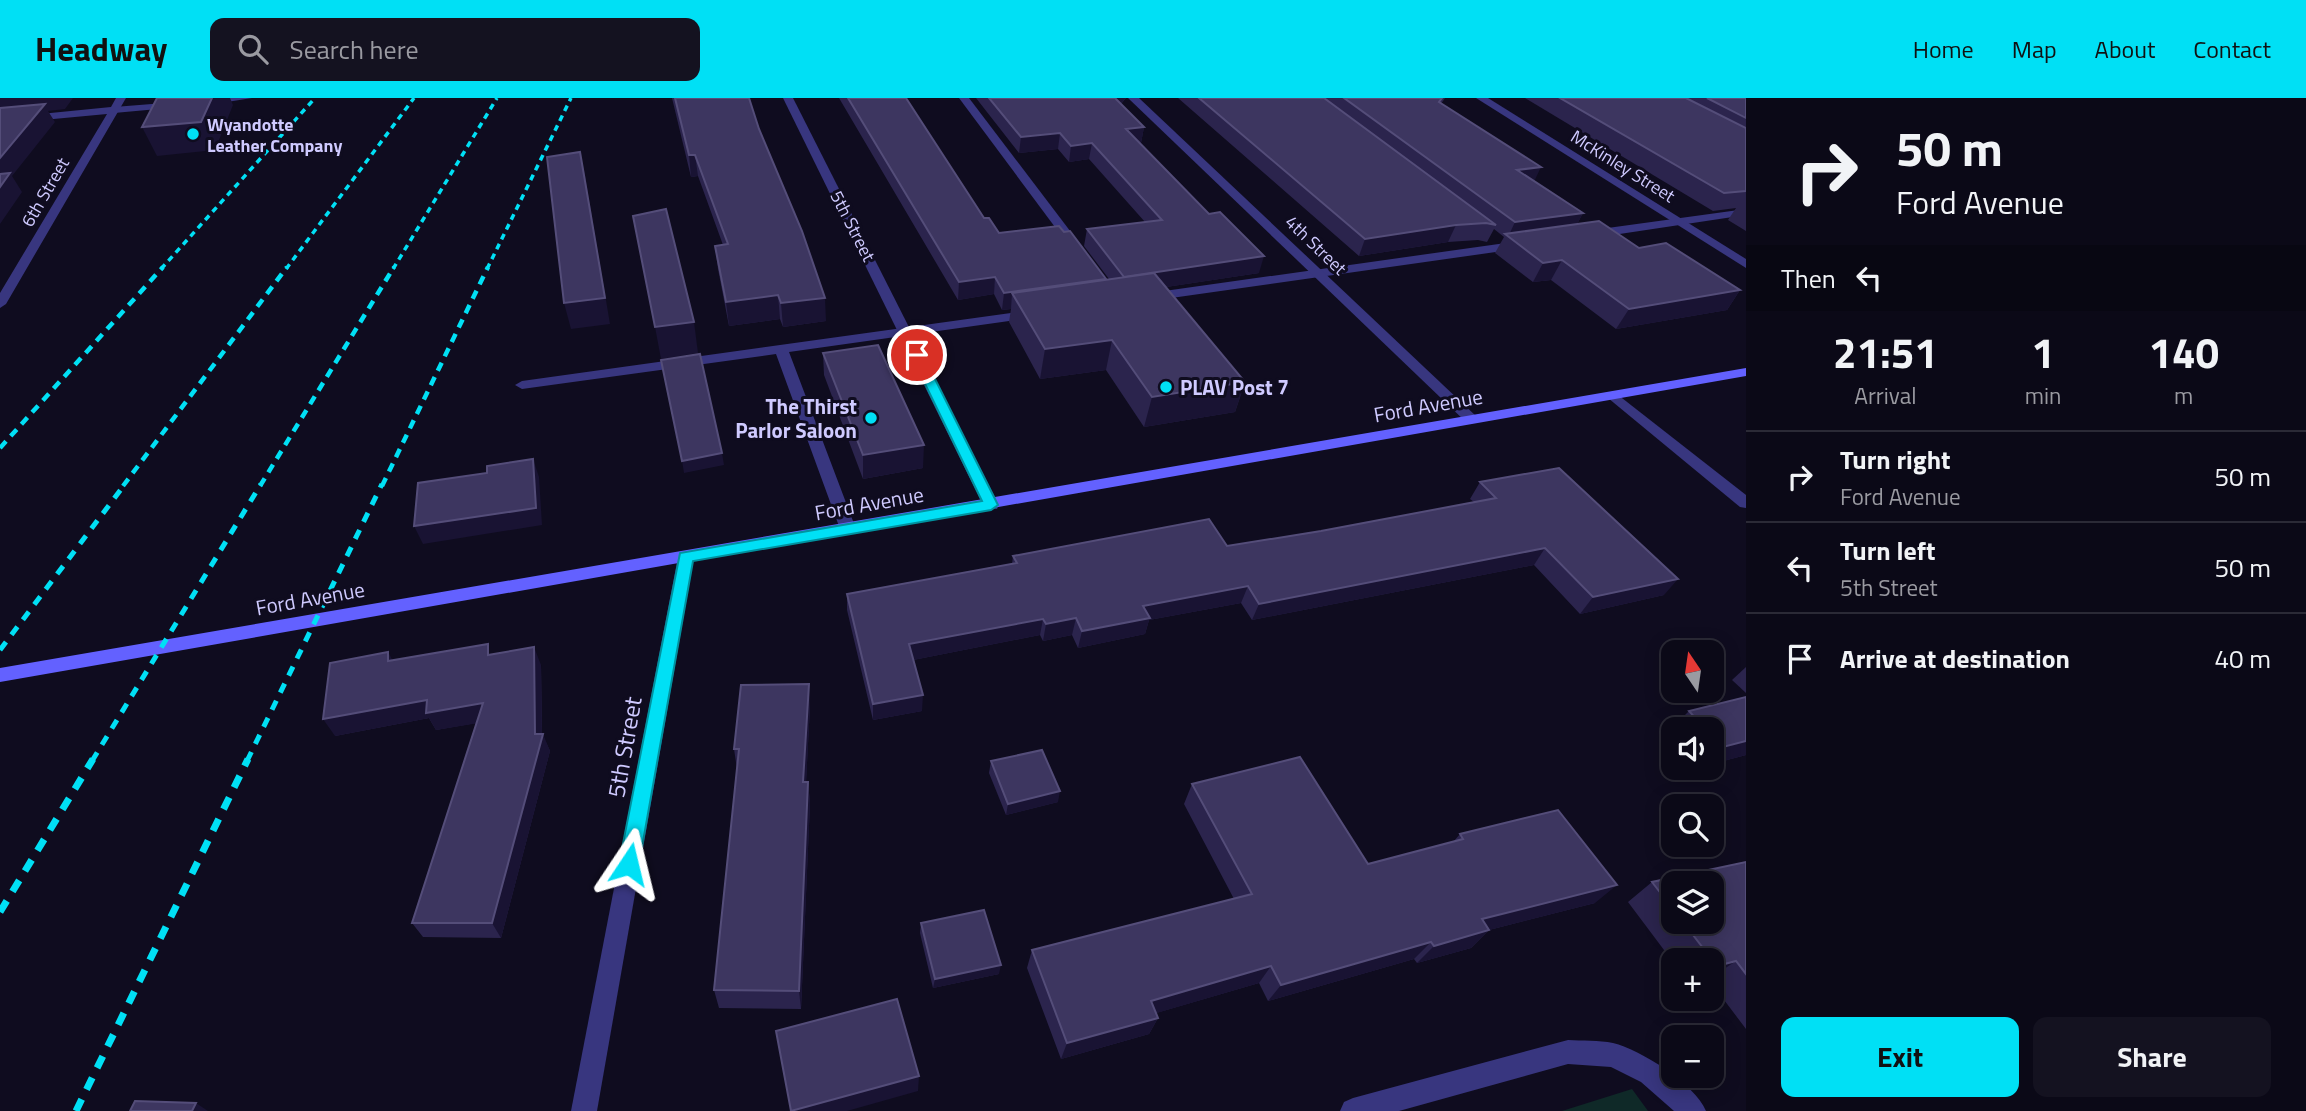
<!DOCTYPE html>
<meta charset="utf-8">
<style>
:root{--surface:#0b0917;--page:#141220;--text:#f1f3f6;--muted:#9a9aa1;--line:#2b2a36;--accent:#00e0f5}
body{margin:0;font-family:"Titillium Web",sans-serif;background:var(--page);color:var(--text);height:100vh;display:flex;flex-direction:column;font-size:26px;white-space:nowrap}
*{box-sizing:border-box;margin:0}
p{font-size:23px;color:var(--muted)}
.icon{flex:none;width:38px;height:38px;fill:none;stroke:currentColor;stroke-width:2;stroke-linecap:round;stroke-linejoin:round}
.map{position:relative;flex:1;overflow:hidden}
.details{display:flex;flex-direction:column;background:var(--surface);width:560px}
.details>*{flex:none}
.banner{background:#0b0917;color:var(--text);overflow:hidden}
.needle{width:46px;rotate:347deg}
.fabs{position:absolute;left:1661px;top:542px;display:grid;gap:14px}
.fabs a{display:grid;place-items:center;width:63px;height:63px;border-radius:14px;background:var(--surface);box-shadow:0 4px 18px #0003,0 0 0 2px var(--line);font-size:35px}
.pin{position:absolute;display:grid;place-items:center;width:60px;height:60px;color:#fff;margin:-30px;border:4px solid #fff;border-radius:50%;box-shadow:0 2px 7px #0007}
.me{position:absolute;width:77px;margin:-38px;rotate:10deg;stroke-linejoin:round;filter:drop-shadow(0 0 5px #0008)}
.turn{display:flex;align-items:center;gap:24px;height:147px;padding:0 35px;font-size:32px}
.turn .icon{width:91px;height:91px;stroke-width:2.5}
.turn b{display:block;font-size:49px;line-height:60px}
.then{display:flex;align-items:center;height:66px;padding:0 35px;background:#0003;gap:14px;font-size:26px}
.eta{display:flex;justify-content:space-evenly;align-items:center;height:119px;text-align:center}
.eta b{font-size:42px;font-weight:700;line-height:49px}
.action{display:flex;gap:14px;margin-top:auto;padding:14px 35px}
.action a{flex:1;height:80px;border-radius:14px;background:var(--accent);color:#111;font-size:28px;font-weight:700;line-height:80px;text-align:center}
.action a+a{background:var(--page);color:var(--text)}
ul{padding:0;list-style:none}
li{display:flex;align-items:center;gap:21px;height:91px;padding:0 35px;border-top:2px solid var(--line)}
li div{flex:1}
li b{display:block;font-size:26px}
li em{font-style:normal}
header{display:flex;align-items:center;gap:42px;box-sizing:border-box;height:98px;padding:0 35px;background:var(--accent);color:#111}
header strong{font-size:33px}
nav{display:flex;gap:38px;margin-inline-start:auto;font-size:24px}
.search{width:490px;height:63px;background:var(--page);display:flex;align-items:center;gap:18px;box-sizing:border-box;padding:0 24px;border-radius:14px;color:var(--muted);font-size:26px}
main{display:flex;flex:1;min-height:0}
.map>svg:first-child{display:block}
.green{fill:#0f2928}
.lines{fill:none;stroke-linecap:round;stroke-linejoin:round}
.lane{fill:#38367f;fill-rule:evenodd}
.street{fill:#38367f;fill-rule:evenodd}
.secondary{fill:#6361ff;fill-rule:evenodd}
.rail-far3{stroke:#00e0f5;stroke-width:3.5;stroke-dasharray:6 5;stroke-linecap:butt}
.rail-far2{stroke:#00e0f5;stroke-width:4.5;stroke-dasharray:9 7;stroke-linecap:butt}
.rail-far1{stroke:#00e0f5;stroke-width:5;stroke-dasharray:10 9;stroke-linecap:butt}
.rail{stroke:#00e0f5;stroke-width:7;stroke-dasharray:13 11;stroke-linecap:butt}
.wall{fill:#2b244d;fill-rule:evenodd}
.shaded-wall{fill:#191333}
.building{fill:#3d3660;stroke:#544d79;stroke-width:2}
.route{fill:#00e0f5;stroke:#00929f;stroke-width:2}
.poi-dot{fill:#00e0f5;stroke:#0f0c1f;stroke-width:2.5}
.labels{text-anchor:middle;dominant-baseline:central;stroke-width:6;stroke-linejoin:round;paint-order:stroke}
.far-poi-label{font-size:18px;font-weight:bold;fill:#cfcaff;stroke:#0f0c1f;text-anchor:start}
.far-street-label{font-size:18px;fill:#cfcaff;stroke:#0f0c1f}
.poi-label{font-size:21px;font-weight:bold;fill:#cfcaff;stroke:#0f0c1f;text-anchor:start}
.street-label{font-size:21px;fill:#cfcaff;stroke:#0f0c1f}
.near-street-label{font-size:24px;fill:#cfcaff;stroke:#0f0c1f}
</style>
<header>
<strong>Headway</strong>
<div class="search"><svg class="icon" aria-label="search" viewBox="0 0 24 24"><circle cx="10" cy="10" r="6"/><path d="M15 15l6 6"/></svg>Search here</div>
<nav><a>Home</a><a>Map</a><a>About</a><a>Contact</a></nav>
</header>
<main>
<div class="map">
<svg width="1746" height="1013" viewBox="0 0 1746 1013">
<rect width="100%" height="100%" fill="#0f0c1f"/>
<polygon class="green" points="1632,991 1648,1013 1562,1013"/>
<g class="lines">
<g class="lane">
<polygon points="219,0 252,0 208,7 203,4"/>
<polygon points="959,0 969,0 1083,150 1083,156 1075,156"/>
<polygon points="177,4 182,7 180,9 114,15 109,12 114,9"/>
<polygon points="1746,111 1746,117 1593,140 1587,136 1593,132"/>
<polygon points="1520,143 1526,147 1524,150 1150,203 1144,199 1150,195"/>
<polygon points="1032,212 1037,213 1037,219 789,254 856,431 848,437 840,431 776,256 522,291 515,287 522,283"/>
</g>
<g class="street">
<polygon points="116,0 126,0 6,206 0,210 0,195 107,16 0,26 0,20 111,9"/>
<polygon points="783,0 793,0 999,407 997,411 985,411 983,407"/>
<polygon points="1128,0 1139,0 1477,319 1477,325 1467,325"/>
<polygon points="1476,0 1488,0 1746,161 1746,170"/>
<polygon points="1613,293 1746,397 1746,410 1740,409 1608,300 1606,297"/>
<polygon points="686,453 694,459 597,1013 571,1013 678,459"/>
<path d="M 1568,942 C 1582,943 1599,942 1613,945 C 1641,952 1695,986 1706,1013 L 1674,1013 L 1641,984 L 1611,969 L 1568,966 L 1399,1013 L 1340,1013 L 1344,1004 L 1353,1000 Z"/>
</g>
<polygon class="secondary" points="1746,270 1746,278 0,584 0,570"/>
<g class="rail-far3">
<polyline points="161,171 315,0"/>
<polyline points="286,171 414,0"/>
<polyline points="393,171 497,0"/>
<polyline points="487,171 571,0"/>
</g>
<g class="rail-far2">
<polyline points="0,350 163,169"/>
<polyline points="123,388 287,169"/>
<polyline points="260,388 394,169"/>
<polyline points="382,388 488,169"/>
</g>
<g class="rail-far1">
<polyline points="0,552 125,386"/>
<polyline points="92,663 261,386"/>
<polyline points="247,663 382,386"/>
</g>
<g class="rail">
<polyline points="0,814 93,661"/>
<polyline points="76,1013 248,661"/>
</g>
</g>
<g class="wall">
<polygon points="672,0 749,0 759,31 826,223 783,229 780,221 729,228 718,171 715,148 723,147 698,78 691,79"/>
<polygon points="839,0 906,0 984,120 999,135 1064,134 1105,182 1109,181 1084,148 1087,131 1145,124 1089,61 1069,64 1058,51 1019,55 976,0 1126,0 1121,6 1144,29 1141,45 1140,45 1259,175 1166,189 1245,284 1235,314 1144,329 1106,272 1040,281 1009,224 1011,211 1002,212 994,196 958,202"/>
<polygon points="1178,0 1445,0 1441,6 1534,83 1583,115 1577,126 1639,150 1740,192 1727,212 1616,231 1551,182 1533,184 1495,155 1504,139 1494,131 1487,144 1478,142 1448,144 1359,158"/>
<polygon points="1525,0 1746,0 1746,133 1728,122 1736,110 1713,113"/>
<polygon points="823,255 923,370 863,381 824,277"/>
<polygon points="1480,384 1664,497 1580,516 1534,467 1252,522 1241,505 1149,522 1145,536 1078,550 1072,537 1043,543 1040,537 913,562 922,613 873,622 847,512 847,496 1012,466 1013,458 1227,448 1321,433 1474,404 1470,401"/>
<polygon points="492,556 541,567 542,636 550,653 501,840 423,839 412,825 476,625 436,632 429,620 335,638 393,562"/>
<polygon points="1746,569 1746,595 1732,582"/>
<polygon points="810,608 806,684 808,684 810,705 801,911 719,910 714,892 737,671 734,651"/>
<polygon points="1689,613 1746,657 1712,666 1712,632 1673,632 1673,638 1669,633"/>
<polygon points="991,663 1058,704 1006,717 989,675"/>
<polygon points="1192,686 1368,766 1454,743 1460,736 1595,805 1489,832 1471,850 1417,865 1414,861 1268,903 1259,885 1156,915 1158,920 1149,936 1061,961 1027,870 1032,852 1234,801 1184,706"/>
<path d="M 1746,764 L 1746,931 L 1712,886 L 1712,863 L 1673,864 L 1628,804 L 1652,784 ZM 1673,786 L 1712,824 L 1673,824 Z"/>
<polygon points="921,825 999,876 933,890 920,835"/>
</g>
<g class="shaded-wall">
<polygon points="0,0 73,0 65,11 48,13 55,24 12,78 22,94 0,126"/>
<polygon points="212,0 230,0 233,7 215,52 157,58 142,29"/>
<polygon points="1115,0 1126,0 1112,15"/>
<polygon points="1144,29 1141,45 1123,47 1126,31"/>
<polygon points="1060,35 1058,51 1019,55 1021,39"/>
<polygon points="1092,45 1089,61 1069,64 1071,48"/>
<polygon points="580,54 585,77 610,226 571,231 564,205"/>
<polygon points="689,57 695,57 698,78 691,79"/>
<polygon points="1541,69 1533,86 1517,72"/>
<polygon points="1583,115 1574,132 1508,139 1515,124"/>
<polygon points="1456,127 1448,144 1359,158 1365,141"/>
<polygon points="1264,158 1259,175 1120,196 1124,179"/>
<polygon points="1562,162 1551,182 1533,184 1543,165"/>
<polygon points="995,179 994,196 958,202 959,184"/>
<polygon points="1106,181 1102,198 1012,195 1011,211 1002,212 1004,195"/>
<polygon points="1740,192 1727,212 1616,231 1629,211"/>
<polygon points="778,197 780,221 729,228 726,204"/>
<polygon points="825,200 826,223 783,229 781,205"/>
<polygon points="694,224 698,255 661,261 655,229"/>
<polygon points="1112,242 1106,272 1040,281 1045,251"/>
<polygon points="1245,284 1235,314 1144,329 1152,299"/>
<polygon points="924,347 923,370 863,381 863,357"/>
<polygon points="722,355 724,367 684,375 682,363"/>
<polygon points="533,361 539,379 542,427 423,446 414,428"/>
<polygon points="1545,450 1534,467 1252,522 1259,506"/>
<polygon points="1678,481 1664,497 1580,516 1593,499"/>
<polygon points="1248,488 1241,505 1149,522 1145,536 1078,550 1082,533 1143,508"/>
<polygon points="1076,520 1072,537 1043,543 1046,526"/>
<polygon points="1043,521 1040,537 908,563 909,546"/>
<polygon points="534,549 541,567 542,640 543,636 550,653 501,840 492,825 535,636"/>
<polygon points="388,554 398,572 388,563"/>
<polygon points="809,586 810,608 805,705 803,684"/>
<polygon points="923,597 922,613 873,622 873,606"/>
<polygon points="427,602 483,605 491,623 436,632 429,620 335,638 323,621"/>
<polygon points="1746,643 1746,657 1712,666 1712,660 1723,649"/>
<polygon points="808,684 810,705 801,911 799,893"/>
<polygon points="1060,693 1058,704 1006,717 1008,706"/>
<polygon points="1617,787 1595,805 1489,832 1471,850 1417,865 1434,848 1482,821"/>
<polygon points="1431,844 1414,861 1268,903 1281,887"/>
<polygon points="1736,863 1712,879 1712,872 1717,868"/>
<polygon points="1001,867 999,876 933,890 935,881"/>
<polygon points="1271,868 1259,885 1143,919 1151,903"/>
<polygon points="1158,920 1149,936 1061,961 1067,945"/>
<polygon points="919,978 918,993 847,1013 792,1013"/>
<polygon points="196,1005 208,1013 192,1013"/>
</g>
<g class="building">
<polygon points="157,0 212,0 201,24 142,29"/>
<polygon points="675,0 749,0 759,31 802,133 825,200 781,205 778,197 726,204 715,148 728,146 695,57 689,57"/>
<polygon points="848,0 906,0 984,120 989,120 999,135 1059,128 1064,134 1070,133 1106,181 1004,195 995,179 959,184"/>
<polygon points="989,0 1115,0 1144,29 1126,31 1209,116 1220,114 1264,158 1124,179 1087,131 1162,122 1092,45 1071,48 1060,35 1021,39"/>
<polygon points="1199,0 1324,0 1496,127 1486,125 1456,127 1365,141"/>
<polygon points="1344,0 1442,0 1439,4 1541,69 1517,72 1583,115 1515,124"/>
<polygon points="1560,0 1686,0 1746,30 1746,93 1724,95"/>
<polygon points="1707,0 1746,0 1746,20"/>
<polygon points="45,6 0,60 0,10"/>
<polygon points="580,54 605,200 564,205 547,59"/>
<polygon points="10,75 0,89 0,76"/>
<polygon points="666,111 694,224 655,229 633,118"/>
<polygon points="1599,123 1639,150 1666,145 1740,192 1629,211 1562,162 1543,165 1505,136"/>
<polygon points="1154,175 1245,284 1152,299 1112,242 1045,251 1012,195"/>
<polygon points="878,247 924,347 863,357 823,255"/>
<polygon points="700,256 722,355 682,363 661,262"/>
<polygon points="533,361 536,410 414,428 418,385 487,375 487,368"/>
<polygon points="1559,370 1678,481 1593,499 1545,450 1259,506 1248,488 1143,508 1150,520 1082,533 1076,520 1046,526 1043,521 909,546 923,597 873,606 847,496 1017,465 1013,458 1209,421 1227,448 1321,433 1496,400 1480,384"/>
<polygon points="488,546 488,557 534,549 535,636 543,636 492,825 412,825 483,605 426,615 427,602 323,621 330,565 388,554 388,563"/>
<polygon points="809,586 803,684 808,684 799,893 714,892 739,651 734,651 741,587"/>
<polygon points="1746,599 1746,643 1723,649 1712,637 1712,632 1706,632 1689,613"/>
<polygon points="1042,652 1060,693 1008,706 991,663"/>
<polygon points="1300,659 1368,766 1463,741 1460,736 1558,712 1617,787 1482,821 1489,832 1434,848 1431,844 1281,887 1271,868 1151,903 1158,920 1067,945 1032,852 1252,796 1192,686"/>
<polygon points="1746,764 1746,876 1736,863 1717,868 1683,824 1712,824 1712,786 1673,786 1673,811 1652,784"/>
<polygon points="984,812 1001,867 935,881 921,825"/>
<polygon points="897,901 919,978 791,1013 776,933"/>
<polygon points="135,1003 196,1005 192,1013 130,1013"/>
</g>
<polygon class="route" points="917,253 923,257 998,407 991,412 693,463 639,766 636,772 629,775 622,772 619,766 680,455 982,403 911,257"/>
<g class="poi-dot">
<circle cx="193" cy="36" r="7"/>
<circle cx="1166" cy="289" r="7"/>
<circle cx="871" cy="320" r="7"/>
</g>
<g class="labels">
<g class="far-poi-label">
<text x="207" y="26">Wyandotte<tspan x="207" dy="21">Leather Company</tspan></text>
</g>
<g class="far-street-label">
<text transform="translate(1623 68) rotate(32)">McKinley Street</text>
<text transform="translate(45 94) rotate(-60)">6th Street</text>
<text transform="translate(853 128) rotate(63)">5th Street</text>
<text transform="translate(1316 147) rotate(44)">4th Street</text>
</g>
<g class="poi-label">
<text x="1180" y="289">PLAV Post 7</text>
<text x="857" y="308" text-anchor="end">The Thirst<tspan x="857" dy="24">Parlor Saloon</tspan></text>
</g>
<g class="street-label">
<text transform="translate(1428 307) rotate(-10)">Ford Avenue</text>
<text transform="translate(869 405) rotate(-10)">Ford Avenue</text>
<text transform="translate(310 500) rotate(-10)">Ford Avenue</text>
</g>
<g class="near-street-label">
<text transform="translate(624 649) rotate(-80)">5th Street</text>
</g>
</g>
</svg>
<div class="fabs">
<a><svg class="needle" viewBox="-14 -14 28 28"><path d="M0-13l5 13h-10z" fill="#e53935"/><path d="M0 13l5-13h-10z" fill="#9a9aa1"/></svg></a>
<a><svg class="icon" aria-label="sound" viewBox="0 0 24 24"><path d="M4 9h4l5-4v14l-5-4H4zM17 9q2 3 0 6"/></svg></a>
<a><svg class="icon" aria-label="search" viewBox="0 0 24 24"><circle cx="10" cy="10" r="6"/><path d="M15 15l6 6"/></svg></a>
<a><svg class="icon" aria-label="layers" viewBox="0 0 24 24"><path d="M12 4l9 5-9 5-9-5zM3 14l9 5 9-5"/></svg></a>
<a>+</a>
<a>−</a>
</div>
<div class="pin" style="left:917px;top:257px;background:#d93025"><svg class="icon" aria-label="arrive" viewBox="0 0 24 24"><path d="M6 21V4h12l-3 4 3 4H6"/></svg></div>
<svg class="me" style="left:629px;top:766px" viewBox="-20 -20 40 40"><path d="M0-17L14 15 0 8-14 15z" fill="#00e0f5" stroke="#fff" stroke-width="4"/></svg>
</div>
<section class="details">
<div class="banner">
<div class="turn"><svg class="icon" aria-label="right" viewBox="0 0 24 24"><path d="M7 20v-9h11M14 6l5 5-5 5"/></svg><div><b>50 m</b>Ford Avenue</div></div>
<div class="then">Then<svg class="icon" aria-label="left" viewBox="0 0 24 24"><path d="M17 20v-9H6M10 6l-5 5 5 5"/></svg></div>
</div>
<div class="eta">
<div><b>21:51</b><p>Arrival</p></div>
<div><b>1</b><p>min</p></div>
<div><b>140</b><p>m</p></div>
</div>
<ul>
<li><svg class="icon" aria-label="right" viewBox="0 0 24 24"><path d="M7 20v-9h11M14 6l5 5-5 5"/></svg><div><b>Turn right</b><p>Ford Avenue</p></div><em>50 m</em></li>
<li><svg class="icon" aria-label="left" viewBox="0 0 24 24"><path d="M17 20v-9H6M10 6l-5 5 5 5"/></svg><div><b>Turn left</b><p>5th Street</p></div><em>50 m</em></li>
<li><svg class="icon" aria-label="arrive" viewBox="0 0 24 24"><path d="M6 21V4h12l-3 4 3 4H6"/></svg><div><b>Arrive at destination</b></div><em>40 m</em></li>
</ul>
<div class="action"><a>Exit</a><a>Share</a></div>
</section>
</main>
